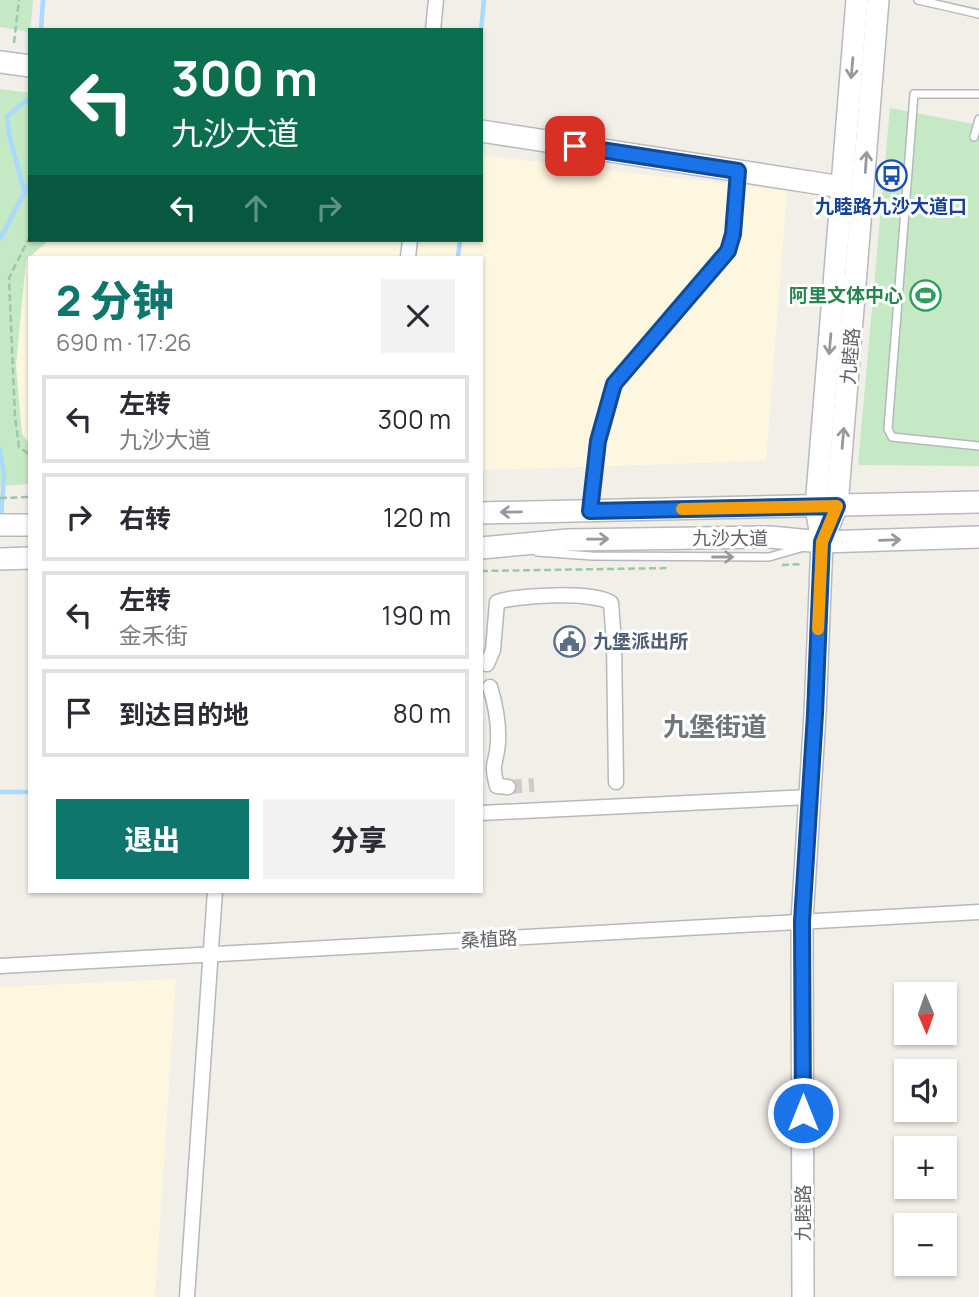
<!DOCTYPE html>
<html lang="zh">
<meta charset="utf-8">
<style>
:root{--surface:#fff;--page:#f2f2f3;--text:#2b2b33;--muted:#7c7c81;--line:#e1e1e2;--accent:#0f766e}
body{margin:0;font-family:Manrope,"Noto Sans SC",sans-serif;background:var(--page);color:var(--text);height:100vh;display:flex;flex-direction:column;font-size:26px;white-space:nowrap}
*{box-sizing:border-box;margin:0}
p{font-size:23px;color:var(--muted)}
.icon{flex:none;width:38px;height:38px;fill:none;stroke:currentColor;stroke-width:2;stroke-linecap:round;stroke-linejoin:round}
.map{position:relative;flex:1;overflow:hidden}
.panel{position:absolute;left:28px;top:256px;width:455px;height:637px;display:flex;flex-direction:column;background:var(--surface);border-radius:0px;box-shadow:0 2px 5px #0004}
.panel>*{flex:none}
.hud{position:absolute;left:28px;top:28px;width:455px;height:214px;border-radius:0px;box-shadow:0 2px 5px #0004;background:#0b6e4f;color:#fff;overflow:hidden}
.needle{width:46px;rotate:178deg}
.fabs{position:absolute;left:894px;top:982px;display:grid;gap:14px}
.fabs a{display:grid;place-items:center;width:63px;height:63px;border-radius:0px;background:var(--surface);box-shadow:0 2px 5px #0004;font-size:35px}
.pin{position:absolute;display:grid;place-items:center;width:60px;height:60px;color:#fff;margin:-30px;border-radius:14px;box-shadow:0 4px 10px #0006}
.me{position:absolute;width:77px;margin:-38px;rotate:0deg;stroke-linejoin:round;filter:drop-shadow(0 0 5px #0008)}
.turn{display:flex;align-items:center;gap:24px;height:147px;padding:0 28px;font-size:32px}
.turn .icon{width:91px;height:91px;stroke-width:2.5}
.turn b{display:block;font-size:49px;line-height:60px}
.lanes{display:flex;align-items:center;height:66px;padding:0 28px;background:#0003;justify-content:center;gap:35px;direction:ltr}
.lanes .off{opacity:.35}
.round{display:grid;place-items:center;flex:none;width:74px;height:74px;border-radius:0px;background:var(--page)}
.head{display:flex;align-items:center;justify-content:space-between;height:119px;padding:0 28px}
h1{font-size:42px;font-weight:800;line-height:52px;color:var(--accent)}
.button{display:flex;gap:14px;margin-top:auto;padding:14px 28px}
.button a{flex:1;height:80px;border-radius:0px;background:var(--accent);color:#fff;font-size:28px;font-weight:800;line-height:80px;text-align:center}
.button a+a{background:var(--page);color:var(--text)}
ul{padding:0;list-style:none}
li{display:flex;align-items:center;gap:21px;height:88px;margin:0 14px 10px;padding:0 14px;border:4px solid var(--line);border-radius:0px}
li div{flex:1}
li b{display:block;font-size:26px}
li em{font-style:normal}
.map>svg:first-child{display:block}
.commercial{fill:#fef7e0}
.green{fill:#c5e8c5}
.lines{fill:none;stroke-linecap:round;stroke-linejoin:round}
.stream{stroke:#aadaff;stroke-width:4.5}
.street-tunnel{stroke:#ccccc8;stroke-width:14;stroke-dasharray:14 7;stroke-linecap:butt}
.lane-casing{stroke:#b5b8bc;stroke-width:10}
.street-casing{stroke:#b5b8bc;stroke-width:17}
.secondary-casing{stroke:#b6babf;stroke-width:24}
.path{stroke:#9cc7a9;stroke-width:2.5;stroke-dasharray:7 3.5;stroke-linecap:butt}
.lane{stroke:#fff;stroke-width:7}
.street{stroke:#fff;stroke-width:14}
.secondary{stroke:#fff;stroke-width:21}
.oneway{stroke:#979a9d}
.route-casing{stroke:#114b97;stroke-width:18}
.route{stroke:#1a73e8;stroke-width:12}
.slow{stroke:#f59e0b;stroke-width:12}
.labels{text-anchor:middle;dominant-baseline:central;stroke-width:6;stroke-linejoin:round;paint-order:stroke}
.transit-label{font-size:19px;font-weight:bold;fill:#164399;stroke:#fff}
.leisure-label{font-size:19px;font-weight:bold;fill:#27864d;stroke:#fff;text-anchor:end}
.street-label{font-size:19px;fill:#5f6368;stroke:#fff}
.service-label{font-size:19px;font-weight:bold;fill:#4e5e75;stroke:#fff;text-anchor:start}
.district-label{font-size:26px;font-weight:bold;fill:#70757a;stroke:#fff}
</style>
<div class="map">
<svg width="979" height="1297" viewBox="0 0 979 1297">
<rect width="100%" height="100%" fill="#f1efe8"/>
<g class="commercial">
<polygon points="481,155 787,191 766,461 481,470 481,257 30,257 30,445 22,434 16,365 26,260 49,240 481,240"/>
<polygon points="176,979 155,1297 0,1297 0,987"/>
</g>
<g class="green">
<polygon points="0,0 33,0 30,32 0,27"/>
<polygon points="0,89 30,93 30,240 49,240 26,260 16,365 22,434 30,445 30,484 0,486"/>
<polygon points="890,108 979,125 979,466 858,465"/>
</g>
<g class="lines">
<g class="stream">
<polyline points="41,30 43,0"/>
<polyline points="481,30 484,0"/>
<polyline points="24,190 9,134 7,116 30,98"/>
<polyline points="0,239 30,182"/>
<polyline points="458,257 460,240"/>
<polyline points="0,449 4,475 1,518"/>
<polyline points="0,792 30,792"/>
</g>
<polyline class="street-tunnel" points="508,787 534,785"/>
<defs>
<g id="lane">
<polyline points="918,0 979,14"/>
<polyline points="979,94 914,94 888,429 892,437 979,446"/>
<polyline points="974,137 979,119"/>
<polyline points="590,507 598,441 614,384 728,251 733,234 738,172"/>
<polyline points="537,552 592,556 769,557 804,547"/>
</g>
<g id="street">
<polyline points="433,30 436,0"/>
<polyline points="408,257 410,240"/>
<path d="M 487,664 L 493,650 L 497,602 C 517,595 594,591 611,603 L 614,642 L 616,782"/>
<path d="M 490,687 C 496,706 499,722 498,742 C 497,764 490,761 497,786 L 508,787"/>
<polyline points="481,813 810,797"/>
<polyline points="0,966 979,912"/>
<polyline points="187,1297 215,891"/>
</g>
<g id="secondary">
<polyline points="0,62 30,66"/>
<polyline points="481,131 842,187"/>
<polyline points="481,513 979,502"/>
<polyline points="0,525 30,525"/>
<polyline points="822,542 837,506 878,0"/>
<polyline points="481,548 568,540 770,537 822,542 979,537"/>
<polyline points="0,559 30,558"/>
<polyline points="803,1297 802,921 815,714 822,542 816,507 857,0"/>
</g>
</defs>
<use href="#lane" class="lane-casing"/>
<use href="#street" class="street-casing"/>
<use href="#secondary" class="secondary-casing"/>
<g class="path">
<polyline points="14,43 19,0"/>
<polyline points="30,236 9,278 15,417 19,447 30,455"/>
<polyline points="0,498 30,497"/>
<polyline points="782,565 803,564"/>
<polyline points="481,571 670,568"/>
</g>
<use href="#lane" class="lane"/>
<use href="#street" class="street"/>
<use href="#secondary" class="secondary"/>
</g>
<defs><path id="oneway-shaft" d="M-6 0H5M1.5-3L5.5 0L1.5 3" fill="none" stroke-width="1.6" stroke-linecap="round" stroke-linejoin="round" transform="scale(1.75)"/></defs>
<g class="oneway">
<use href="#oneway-shaft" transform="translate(852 68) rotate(95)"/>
<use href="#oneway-shaft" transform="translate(866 162) rotate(-86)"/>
<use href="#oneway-shaft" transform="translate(830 344) rotate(95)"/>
<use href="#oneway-shaft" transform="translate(843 438) rotate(-85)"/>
<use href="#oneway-shaft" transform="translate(511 512) rotate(179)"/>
<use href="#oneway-shaft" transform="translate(598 539) rotate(-1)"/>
<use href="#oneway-shaft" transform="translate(890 540) rotate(-2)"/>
<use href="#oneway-shaft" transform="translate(723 557)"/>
</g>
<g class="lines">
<defs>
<polyline id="route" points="575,146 738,171 733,234 728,251 614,384 598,441 590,511 837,506 822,542 815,714 802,921 803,1113"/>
</defs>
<use href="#route" class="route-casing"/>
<use href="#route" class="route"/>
<polyline class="slow" points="682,509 837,506 822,542 818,629"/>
</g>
<defs>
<symbol id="bus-ring" viewBox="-11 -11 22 22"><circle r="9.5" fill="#fff" stroke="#1a4fb4" stroke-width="1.5"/><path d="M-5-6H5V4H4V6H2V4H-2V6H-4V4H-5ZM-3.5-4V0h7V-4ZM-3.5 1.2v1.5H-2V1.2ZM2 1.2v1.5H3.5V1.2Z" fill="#1a4fb4"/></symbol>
<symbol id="stadium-ring" viewBox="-11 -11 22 22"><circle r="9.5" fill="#fff" stroke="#2e9e5b" stroke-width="1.5"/><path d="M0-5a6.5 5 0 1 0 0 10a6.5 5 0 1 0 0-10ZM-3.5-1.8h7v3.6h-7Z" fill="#2e9e5b"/></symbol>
<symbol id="civic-ring" viewBox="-11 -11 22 22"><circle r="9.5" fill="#fff" stroke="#5c6f8a" stroke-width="1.5"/><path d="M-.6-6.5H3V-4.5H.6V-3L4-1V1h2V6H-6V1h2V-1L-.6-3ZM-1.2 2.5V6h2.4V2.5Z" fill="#5c6f8a"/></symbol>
</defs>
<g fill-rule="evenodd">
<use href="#bus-ring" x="874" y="158" width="35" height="35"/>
<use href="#stadium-ring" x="908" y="278" width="35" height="35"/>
<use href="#civic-ring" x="552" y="624" width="35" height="35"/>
</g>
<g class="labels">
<g class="transit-label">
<text x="891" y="206">九睦路九沙大道口</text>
</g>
<g class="leisure-label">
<text x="903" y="295">阿里文体中心</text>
</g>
<g class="street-label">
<text transform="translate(850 356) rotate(-85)">九睦路</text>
<text x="730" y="538">九沙大道</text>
<text transform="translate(489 939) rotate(-3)">桑植路</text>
<text transform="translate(803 1213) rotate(-90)">九睦路</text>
</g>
<g class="service-label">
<text x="593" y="641">九堡派出所</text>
</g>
<g class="district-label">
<text x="715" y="726">九堡街道</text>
</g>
</g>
</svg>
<div class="fabs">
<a><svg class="needle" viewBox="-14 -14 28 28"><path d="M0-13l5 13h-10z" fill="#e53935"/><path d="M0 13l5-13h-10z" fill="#7c7c81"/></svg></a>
<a><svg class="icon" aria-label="sound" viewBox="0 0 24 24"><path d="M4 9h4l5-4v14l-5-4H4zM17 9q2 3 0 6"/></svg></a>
<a>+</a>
<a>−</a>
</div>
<div class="pin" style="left:575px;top:146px;background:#d93025"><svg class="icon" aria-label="arrive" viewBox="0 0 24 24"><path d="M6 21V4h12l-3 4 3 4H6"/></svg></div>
<svg class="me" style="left:803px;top:1113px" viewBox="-20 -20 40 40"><circle r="17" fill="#1a73e8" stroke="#fff" stroke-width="3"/><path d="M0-11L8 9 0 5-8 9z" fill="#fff"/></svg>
<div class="hud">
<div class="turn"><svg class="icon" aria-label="left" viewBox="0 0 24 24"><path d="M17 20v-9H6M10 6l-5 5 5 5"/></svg><div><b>300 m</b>九沙大道</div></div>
<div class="lanes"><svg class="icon" aria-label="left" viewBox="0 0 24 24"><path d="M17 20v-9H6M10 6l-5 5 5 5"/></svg><svg class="icon off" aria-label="ahead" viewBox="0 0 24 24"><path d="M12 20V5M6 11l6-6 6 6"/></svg><svg class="icon off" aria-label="right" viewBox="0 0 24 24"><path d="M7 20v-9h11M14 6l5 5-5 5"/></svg></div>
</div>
<section class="panel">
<div class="head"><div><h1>2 分钟</h1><p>690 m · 17:26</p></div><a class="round"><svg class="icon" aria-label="close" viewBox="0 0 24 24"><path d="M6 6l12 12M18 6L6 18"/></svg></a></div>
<ul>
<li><svg class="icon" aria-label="left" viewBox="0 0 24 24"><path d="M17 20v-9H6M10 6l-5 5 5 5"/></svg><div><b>左转</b><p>九沙大道</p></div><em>300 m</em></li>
<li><svg class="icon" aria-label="right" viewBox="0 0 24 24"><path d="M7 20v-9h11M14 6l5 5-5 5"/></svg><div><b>右转</b></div><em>120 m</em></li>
<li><svg class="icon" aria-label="left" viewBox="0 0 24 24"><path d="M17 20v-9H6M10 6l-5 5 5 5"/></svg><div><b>左转</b><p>金禾街</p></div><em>190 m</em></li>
<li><svg class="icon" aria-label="arrive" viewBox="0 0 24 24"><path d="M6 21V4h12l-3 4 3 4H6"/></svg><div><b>到达目的地</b></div><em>80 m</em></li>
</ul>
<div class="button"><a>退出</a><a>分享</a></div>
</section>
</div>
